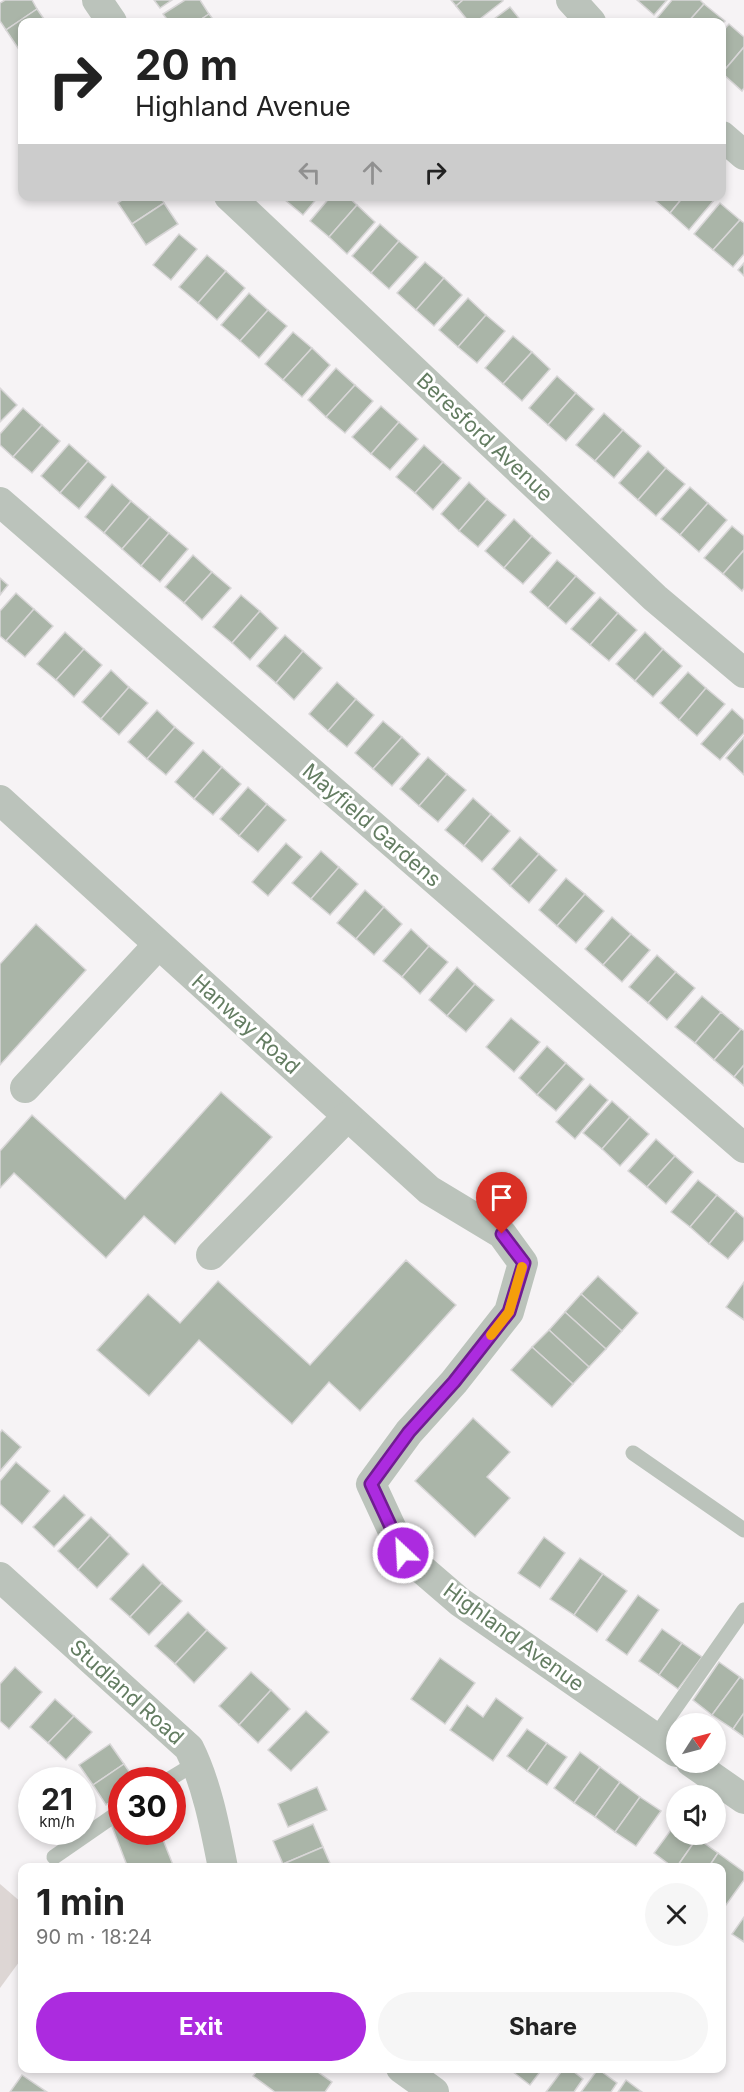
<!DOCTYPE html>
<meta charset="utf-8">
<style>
:root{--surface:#fff;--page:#f6f6f6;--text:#222;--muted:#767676;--accent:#ac2bdf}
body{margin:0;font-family:Inter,sans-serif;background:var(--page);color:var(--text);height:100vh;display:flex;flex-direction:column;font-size:22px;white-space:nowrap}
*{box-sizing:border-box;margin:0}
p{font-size:20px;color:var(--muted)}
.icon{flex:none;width:33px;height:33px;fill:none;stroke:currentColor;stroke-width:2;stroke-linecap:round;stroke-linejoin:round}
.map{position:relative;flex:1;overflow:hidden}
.drawer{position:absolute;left:18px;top:1863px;width:708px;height:210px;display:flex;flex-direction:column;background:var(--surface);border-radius:12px;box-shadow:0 3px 9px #0003}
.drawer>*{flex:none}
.top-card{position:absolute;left:18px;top:18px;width:708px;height:183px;border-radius:12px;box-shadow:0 3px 9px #0003;background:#fff;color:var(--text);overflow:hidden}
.needle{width:39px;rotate:54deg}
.buttons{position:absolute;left:666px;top:1713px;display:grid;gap:12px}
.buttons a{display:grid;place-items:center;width:60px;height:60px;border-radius:50%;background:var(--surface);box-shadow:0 3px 9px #0003;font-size:30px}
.speed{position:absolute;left:18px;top:1767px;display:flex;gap:12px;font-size:30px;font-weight:700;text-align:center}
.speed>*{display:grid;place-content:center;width:78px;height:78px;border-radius:50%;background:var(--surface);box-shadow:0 3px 9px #0003;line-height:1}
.speed small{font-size:15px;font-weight:400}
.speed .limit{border:9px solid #d22;background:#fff;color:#111}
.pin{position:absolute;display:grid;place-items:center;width:51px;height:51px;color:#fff;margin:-62px -26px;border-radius:50% 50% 50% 0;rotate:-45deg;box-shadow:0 0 6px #0007}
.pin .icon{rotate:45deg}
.me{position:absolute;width:66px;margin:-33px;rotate:335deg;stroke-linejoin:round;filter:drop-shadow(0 0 4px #0008)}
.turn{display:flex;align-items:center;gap:21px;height:126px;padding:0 18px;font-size:27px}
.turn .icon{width:78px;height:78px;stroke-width:2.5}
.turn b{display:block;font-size:42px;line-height:51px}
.lanes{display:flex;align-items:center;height:57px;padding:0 18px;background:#0003;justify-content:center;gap:30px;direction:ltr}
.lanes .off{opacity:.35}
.round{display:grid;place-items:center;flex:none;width:63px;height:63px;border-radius:32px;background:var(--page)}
.headline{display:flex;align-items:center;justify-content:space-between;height:102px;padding:0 18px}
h1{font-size:36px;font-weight:700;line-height:45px}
.cta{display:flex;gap:12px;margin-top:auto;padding:12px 18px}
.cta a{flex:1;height:69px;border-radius:36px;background:var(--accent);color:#fff;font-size:24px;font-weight:700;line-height:69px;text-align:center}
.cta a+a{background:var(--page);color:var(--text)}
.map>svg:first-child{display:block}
.green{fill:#ddd6d4}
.building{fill:#aab5a8;stroke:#d8d6d7;stroke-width:1.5}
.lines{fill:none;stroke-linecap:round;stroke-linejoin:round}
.service{stroke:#bbc3bb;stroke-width:15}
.minor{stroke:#bbc3bb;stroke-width:30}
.route-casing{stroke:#701c91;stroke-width:15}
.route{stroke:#ac2bdf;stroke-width:10}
.slow{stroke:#f59e0b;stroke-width:10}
.labels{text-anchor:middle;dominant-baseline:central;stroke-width:6;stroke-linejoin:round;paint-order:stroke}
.street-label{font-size:21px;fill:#647d62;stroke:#fff}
</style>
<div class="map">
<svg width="744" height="2092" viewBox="0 0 744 2092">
<rect width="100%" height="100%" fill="#f6f3f5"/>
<polygon class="green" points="0,1884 22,1903 22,1958 0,1988"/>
<g class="building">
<polygon points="5,0 32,0 37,9 6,30 0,21 0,3"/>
<polygon points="154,0 172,0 160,8"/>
<polygon points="185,0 200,0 209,14 197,22 169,22 163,14"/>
<polygon points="451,0 463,0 456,6"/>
<polygon points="463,0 503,0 503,1 476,22 469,22 456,6"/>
<polygon points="637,0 667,0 654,15"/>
<polygon points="672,0 700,0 704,4 688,22 663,22 657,18"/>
<polygon points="704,4 725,21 722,24 722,22 688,22"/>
<polygon points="510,7 522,22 490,22"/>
<polygon points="37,9 46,22 22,22 22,50 20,51 6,30"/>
<polygon points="209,14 215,22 197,22"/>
<polygon points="729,24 744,37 744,47 722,73 722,32"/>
<polygon points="744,47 744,88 742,91 722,73"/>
<polygon points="128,196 160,196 164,203 132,224 118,203"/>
<polygon points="286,196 319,196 303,215 284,199"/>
<polygon points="331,196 347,196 357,205 329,237 310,221"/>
<polygon points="650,196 684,196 670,213"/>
<polygon points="684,196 712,196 715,199 689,230 670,213"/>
<polygon points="164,203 178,224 146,245 132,224"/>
<polygon points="720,203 740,220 713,250 694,234"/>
<polygon points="357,205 375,222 347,254 329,237"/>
<polygon points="740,220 744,223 744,254 733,267 713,250"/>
<polygon points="380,224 399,241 371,273 352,256"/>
<polygon points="179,234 197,249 171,280 153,265"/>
<polygon points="399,241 418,257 389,289 371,273"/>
<polygon points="207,255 226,271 198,303 179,287"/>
<polygon points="425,262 444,278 416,310 397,293"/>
<polygon points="744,263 744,276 738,270"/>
<polygon points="226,271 245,288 217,320 198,303"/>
<polygon points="444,278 462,295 434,326 416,310"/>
<polygon points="249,293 268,310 240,341 221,325"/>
<polygon points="468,298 486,315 458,347 439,330"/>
<polygon points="268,310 287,326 259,358 240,341"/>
<polygon points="486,315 505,331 477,363 458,347"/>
<polygon points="293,332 312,348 283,380 265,364"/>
<polygon points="513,336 532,352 503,384 485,368"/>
<polygon points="312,348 330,365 302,397 283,380"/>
<polygon points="532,352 550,369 522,401 503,384"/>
<polygon points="336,368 355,385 326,417 308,400"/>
<polygon points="557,376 576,393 548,425 529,408"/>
<polygon points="355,385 373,401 345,433 326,417"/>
<polygon points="0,388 17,405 0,422"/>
<polygon points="576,393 594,409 566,441 548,425"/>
<polygon points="381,406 399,422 371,454 352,437"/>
<polygon points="23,408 42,425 13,457 0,445 0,434"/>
<polygon points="604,413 623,430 595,461 576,445"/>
<polygon points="399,422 418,439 390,470 371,454"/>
<polygon points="42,425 60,441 32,473 13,457"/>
<polygon points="623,430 641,446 614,478 595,461"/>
<polygon points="69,444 88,461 60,493 41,476"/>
<polygon points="424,445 443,462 415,493 396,477"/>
<polygon points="648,451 666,468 638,500 619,483"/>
<polygon points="88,461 106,477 79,509 60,493"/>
<polygon points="443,462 461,478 433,510 415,493"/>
<polygon points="666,468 685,484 656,516 638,500"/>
<polygon points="469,482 487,499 459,531 441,514"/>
<polygon points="112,484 131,501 104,533 85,517"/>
<polygon points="690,487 708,503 680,535 661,519"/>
<polygon points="487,499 506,515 478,547 459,531"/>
<polygon points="131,501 150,517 122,549 104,533"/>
<polygon points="708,503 727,520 699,552 680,535"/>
<polygon points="150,517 169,533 141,566 122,549"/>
<polygon points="514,519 532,536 504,568 485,551"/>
<polygon points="732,526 744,536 744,550 723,574 704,558"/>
<polygon points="169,533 188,549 160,582 141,566"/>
<polygon points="532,536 551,553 523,584 504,568"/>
<polygon points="744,550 744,588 742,591 723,574"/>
<polygon points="193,555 212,572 184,603 165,587"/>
<polygon points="557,560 576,576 548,608 530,592"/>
<polygon points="212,572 231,588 202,620 184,603"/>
<polygon points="576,576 595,593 566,624 548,608"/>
<polygon points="0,578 8,585 0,595"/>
<polygon points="16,593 34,609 6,641 0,636 0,611"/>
<polygon points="241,595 260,611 232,643 213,627"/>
<polygon points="600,597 618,613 590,645 571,629"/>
<polygon points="34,609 53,626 25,657 6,641"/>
<polygon points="260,611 278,628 250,660 232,643"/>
<polygon points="618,613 637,630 609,661 590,645"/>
<polygon points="65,632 84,649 56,680 37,664"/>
<polygon points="645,632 663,649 635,681 616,664"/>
<polygon points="285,635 303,651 276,683 257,666"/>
<polygon points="84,649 102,665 74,697 56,680"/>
<polygon points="663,649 682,666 653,697 635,681"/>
<polygon points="303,651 322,668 294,700 276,683"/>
<polygon points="111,670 129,687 101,719 82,702"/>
<polygon points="688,672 706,688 679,720 660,703"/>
<polygon points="337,682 356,699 328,731 309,714"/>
<polygon points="129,687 148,703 119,735 101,719"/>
<polygon points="706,688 725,704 697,736 679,720"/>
<polygon points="356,699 374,715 347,747 328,731"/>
<polygon points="732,709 744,720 744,733 720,760 701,744"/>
<polygon points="157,710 175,727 147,759 128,742"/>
<polygon points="383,721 402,737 373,769 355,753"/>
<polygon points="175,727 194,743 166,775 147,759"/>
<polygon points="402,737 420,754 392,786 373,769"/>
<polygon points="744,737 744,775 726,758"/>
<polygon points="203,750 222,767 194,799 175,782"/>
<polygon points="428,757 447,774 419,806 400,789"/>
<polygon points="222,767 241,784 213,815 194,799"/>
<polygon points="447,774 466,790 438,822 419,806"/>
<polygon points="248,787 267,804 239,836 220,819"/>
<polygon points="473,798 491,814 464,846 445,830"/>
<polygon points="267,804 286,820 258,852 239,836"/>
<polygon points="491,814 510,831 482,862 464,846"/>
<polygon points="520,837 539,854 510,886 492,869"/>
<polygon points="286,843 302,857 268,896 252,882"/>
<polygon points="321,851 339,867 311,899 292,883"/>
<polygon points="539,854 557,870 529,903 510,886"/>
<polygon points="339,867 358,884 330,915 311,899"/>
<polygon points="566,878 585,894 557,926 539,910"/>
<polygon points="365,890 384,907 356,939 337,923"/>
<polygon points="585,894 604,911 576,943 557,926"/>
<polygon points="384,907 402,924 374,955 356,939"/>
<polygon points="612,917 631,934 603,965 585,949"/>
<polygon points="36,924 86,970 0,1065 0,964"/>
<polygon points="411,929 429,946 402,977 383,961"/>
<polygon points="631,934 650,950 622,982 603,965"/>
<polygon points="429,946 448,962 420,994 402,977"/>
<polygon points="657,955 676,972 648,1003 629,987"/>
<polygon points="457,967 475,984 447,1016 429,1000"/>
<polygon points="676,972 695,988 667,1020 648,1003"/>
<polygon points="475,984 494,1000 466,1032 447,1016"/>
<polygon points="702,996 721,1012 695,1043 675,1027"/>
<polygon points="721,1012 741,1029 714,1060 695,1043"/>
<polygon points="511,1018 540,1042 514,1072 486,1047"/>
<polygon points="741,1029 744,1031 744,1065 734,1077 714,1060"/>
<polygon points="547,1046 566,1063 537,1095 519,1078"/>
<polygon points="566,1063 584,1079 556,1111 537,1095"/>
<polygon points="744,1065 744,1086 734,1077"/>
<polygon points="590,1084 608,1100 575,1139 556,1122"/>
<polygon points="221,1092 272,1137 175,1244 144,1216 106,1258 14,1173 0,1188 0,1151 32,1115 125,1199"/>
<polygon points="612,1101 630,1117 602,1149 583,1133"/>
<polygon points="630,1117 649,1134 620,1166 602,1149"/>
<polygon points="656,1139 675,1156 647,1187 628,1171"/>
<polygon points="675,1156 693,1172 666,1204 647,1187"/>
<polygon points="698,1180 717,1195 690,1227 671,1212"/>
<polygon points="717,1195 736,1211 709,1244 690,1227"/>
<polygon points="736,1211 744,1218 744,1240 728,1259 709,1244"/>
<polygon points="406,1260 456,1305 360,1411 329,1382 292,1424 199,1340 149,1396 97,1350 148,1294 180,1323 218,1281 310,1365"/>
<polygon points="598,1276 638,1313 622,1331 581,1294"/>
<polygon points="744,1282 744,1320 726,1307"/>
<polygon points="581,1294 622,1331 606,1349 565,1312"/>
<polygon points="565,1312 606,1349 589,1367 549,1330"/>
<polygon points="549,1330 589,1367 573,1384 532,1347"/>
<polygon points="532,1347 573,1384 552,1407 511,1370"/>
<polygon points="473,1418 510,1452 487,1477 510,1498 475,1537 415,1481"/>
<polygon points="2,1430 21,1447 0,1471 0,1433"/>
<polygon points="16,1462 50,1491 22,1524 0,1504 0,1481"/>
<polygon points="64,1495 85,1515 54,1547 33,1527"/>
<polygon points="91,1517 110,1535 78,1570 58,1551"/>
<polygon points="110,1535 129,1554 97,1588 78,1570"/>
<polygon points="544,1537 565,1553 540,1588 518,1573"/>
<polygon points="580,1558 603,1574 574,1615 550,1599"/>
<polygon points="143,1564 162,1583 130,1617 110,1599"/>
<polygon points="603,1574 627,1591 597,1632 574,1615"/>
<polygon points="162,1583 182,1601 149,1635 130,1617"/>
<polygon points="638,1595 659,1610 627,1655 606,1640"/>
<polygon points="188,1612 207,1630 175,1664 155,1646"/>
<polygon points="662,1629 682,1643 659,1675 639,1661"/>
<polygon points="207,1630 227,1648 194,1683 175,1664"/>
<polygon points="682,1643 702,1657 678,1689 659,1675"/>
<polygon points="440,1658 475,1683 445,1724 411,1699"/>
<polygon points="719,1662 740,1677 712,1715 693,1700"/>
<polygon points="15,1667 42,1692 9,1729 0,1721 0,1684"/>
<polygon points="251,1672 271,1690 239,1725 219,1706"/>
<polygon points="740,1677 744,1680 744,1713 733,1729 712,1715"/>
<polygon points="271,1690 290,1709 258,1743 239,1725"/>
<polygon points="496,1698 523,1718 493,1761 450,1730 467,1705 483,1717"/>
<polygon points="55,1699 74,1716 48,1743 30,1727"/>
<polygon points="306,1711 329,1732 291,1771 268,1750"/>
<polygon points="744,1713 744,1737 733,1729"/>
<polygon points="74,1716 92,1732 66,1760 48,1743"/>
<polygon points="527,1729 547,1743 527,1771 507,1756"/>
<polygon points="547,1743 567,1757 547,1785 527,1771"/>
<polygon points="110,1744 124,1764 93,1785 79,1765"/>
<polygon points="580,1752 600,1767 574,1803 554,1788"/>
<polygon points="124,1764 135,1780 122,1780 122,1795 106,1805 93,1785"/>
<polygon points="600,1767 620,1782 595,1817 574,1803"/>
<polygon points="620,1782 640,1797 615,1832 595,1817"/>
<polygon points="317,1787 327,1810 288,1827 278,1804"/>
<polygon points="640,1797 661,1811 636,1846 615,1832"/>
<polygon points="122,1820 122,1832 160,1832 173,1865 166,1868 128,1868 111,1824"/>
<polygon points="676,1823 676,1834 692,1834 697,1838 676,1868 674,1868 654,1853"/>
<polygon points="313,1824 323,1847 283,1864 273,1841"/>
<polygon points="697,1838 718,1853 708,1868 676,1868"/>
<polygon points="323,1847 332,1868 284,1868 283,1864"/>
<polygon points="718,1853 744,1872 744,1880 726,1905 722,1902 722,1868 708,1868"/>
<polygon points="744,1917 744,1942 732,1934"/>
<polygon points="259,2068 312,2068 332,2082 325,2092 275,2092 253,2076"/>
<polygon points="508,2068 543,2068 530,2085"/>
<polygon points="564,2068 569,2068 583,2079 574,2092 546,2092"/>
<polygon points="598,2069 617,2083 611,2092 581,2092"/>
<polygon points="22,2075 47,2092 10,2092"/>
<polygon points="626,2080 642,2092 618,2092"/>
</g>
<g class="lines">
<g class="service">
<polyline points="633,1453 744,1530"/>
<polyline points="655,1737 744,1610"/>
<polyline points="168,1780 196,1763"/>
<polyline points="54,1857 122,1810"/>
</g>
<g class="minor">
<polyline points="97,0 112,22"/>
<polyline points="571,0 591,22"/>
<polyline points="722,136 744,155"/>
<polyline points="229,196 655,598 744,673"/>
<polyline points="0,502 744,1148"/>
<polyline points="0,800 429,1190 502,1234 523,1263 509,1312 454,1382 409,1432 371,1484 403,1553 460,1602 676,1752"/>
<polyline points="25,1088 158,945"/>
<polyline points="211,1255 347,1117"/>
<path d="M 0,1577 L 189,1748 C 207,1784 215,1827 223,1868"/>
<polyline points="691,1762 744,1799"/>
<polyline points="401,2068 434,2092"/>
</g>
</g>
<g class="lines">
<defs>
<polyline id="route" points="403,1553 371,1484 409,1432 454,1382 509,1312 524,1263 502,1234"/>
</defs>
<use href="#route" class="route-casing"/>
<use href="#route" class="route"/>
<polyline class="slow" points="491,1335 509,1312 522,1267"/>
</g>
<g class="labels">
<g class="street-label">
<text transform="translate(485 437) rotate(43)">Beresford Avenue</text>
<text transform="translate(372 825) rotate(41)">Mayfield Gardens</text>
<text transform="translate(246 1024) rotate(42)">Hanway Road</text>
<text transform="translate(514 1637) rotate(36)">Highland Avenue</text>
<text transform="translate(127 1692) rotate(42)">Studland Road</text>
</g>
</g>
</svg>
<div class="buttons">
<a><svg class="needle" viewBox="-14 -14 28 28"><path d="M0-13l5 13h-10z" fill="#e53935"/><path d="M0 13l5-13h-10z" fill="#767676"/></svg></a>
<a><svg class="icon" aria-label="sound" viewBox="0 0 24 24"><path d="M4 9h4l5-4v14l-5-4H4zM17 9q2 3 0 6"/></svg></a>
</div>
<div class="speed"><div>21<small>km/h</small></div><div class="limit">30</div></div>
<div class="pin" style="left:502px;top:1234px;background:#d93025"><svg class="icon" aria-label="arrive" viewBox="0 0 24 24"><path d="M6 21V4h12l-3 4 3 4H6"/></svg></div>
<svg class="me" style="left:403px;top:1553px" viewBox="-20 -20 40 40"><circle r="17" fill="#ac2bdf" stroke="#fff" stroke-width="3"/><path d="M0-11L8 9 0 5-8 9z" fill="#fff"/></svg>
<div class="top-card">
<div class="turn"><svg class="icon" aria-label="right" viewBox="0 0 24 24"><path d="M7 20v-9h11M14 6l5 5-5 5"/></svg><div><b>20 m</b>Highland Avenue</div></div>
<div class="lanes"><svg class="icon off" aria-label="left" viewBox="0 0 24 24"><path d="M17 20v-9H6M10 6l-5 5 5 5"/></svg><svg class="icon off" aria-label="ahead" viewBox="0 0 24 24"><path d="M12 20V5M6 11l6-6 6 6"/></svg><svg class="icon" aria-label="right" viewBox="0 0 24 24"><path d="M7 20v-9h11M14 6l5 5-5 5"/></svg></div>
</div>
<section class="drawer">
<div class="headline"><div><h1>1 min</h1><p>90 m · 18:24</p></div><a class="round"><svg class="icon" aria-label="close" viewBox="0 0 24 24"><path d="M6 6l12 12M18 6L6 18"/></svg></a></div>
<div class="cta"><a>Exit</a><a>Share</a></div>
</section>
</div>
